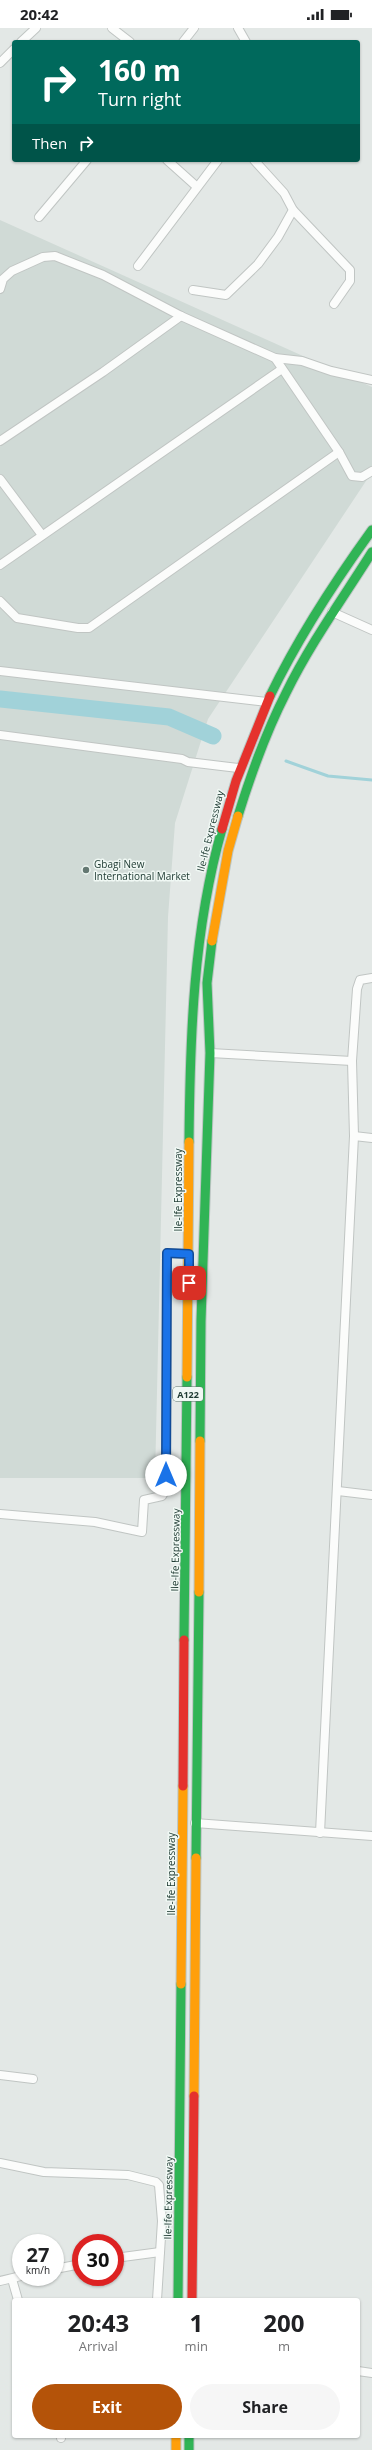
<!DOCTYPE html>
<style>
:root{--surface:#fff;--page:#f6f6f6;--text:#202124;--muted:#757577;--accent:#b45309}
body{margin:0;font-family:"Open Sans",sans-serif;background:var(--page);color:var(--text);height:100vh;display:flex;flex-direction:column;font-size:15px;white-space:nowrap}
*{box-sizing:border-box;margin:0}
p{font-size:13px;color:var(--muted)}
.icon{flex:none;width:22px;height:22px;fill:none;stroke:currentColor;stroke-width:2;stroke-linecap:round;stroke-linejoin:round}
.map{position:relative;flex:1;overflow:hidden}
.panel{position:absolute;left:12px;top:2270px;width:348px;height:140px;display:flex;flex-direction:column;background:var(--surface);border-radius:4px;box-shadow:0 1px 3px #0004}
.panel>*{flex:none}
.guide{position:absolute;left:12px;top:12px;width:348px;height:122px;border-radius:4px;box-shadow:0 1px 3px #0004;background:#00695c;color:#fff;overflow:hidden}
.speed{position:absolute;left:12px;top:2206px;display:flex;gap:8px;font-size:20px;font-weight:700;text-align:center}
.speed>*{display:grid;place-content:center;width:52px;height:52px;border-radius:50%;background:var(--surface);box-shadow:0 1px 3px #0004;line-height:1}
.speed small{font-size:10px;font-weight:400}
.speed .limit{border:6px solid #d22;background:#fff;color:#111}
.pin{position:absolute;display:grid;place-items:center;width:34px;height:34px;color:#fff;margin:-17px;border-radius:8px;box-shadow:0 2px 6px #0006}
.me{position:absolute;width:44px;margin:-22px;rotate:0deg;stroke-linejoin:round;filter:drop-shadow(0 0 3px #0008)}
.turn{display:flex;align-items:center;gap:14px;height:84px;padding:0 20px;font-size:18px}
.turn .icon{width:52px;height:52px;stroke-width:2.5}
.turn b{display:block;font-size:28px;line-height:34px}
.then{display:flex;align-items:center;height:38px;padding:0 20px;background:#0003;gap:8px;font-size:15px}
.eta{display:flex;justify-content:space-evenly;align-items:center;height:68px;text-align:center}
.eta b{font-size:24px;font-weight:700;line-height:28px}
.cta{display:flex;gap:8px;margin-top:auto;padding:8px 20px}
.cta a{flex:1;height:46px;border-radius:24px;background:var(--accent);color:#fff;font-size:16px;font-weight:700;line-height:46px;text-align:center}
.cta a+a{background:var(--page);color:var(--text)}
.status{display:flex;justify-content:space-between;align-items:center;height:28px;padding:0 20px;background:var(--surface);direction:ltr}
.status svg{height:11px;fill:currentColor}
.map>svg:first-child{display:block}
.built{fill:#d0dad6}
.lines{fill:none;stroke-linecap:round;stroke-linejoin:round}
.stream{stroke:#a1d2d9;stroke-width:3}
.river{stroke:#a1d2d9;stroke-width:17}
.street-casing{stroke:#c0c5c3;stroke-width:10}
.fast-casing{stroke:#bbc5c2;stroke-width:11}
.slow-casing{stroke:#bbc5c2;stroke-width:11}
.jam-casing{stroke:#bbc5c2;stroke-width:11}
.street{stroke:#fbfcfb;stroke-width:8}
.fast{stroke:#30b455;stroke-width:9}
.slow{stroke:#ff9f0a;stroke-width:9}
.jam{stroke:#e5322d;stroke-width:9}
.route-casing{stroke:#114b97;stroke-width:10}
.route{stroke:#1a73e8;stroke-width:7}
.poi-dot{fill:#647872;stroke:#f0f8f4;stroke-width:1.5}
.labels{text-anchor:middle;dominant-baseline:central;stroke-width:3;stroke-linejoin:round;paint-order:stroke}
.shield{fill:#f0f8f4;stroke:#5e746e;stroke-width:1}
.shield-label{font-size:9px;font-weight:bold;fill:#203c34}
.street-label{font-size:10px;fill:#203c34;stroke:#f0f8f4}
.poi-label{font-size:10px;fill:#203c34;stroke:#f0f8f4;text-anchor:start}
</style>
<div class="status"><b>20:42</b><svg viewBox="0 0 49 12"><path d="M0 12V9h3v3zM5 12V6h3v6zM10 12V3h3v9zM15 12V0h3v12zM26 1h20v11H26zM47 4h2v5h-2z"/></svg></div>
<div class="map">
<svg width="372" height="2422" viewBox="0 0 372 2422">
<rect width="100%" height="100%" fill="#e3e8e6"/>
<polygon class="built" points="0,192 372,359 372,444 208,691 175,795 168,889 155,1450 0,1450"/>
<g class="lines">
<polyline class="stream" points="286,733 328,748 372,752"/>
<polyline class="river" points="0,671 169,689 213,708"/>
<defs>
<g id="street">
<polyline points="112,0 130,14"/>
<polyline points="238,0 246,14"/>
<polyline points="21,14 36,0"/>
<polyline points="183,14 194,0"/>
<polyline points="0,35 14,21"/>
<polyline points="167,132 196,158"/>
<polyline points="293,182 350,242 350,253 334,276"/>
<polyline points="39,189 87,132"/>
<polyline points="138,238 218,132"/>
<polyline points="0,261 3,251 12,243 43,229 55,228 103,247 181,288 275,330 339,424 352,448 362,449 372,443"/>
<polyline points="193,262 226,267 258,236 278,209 293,182 284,165 254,132"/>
<polyline points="275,330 302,333 331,343 372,352"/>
<polyline points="0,413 103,344 181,288"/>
<polyline points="0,451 42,507"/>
<polyline points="0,537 282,341"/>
<polyline points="0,573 17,590 78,600 89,600 339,424"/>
<polyline points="332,584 372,602"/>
<polyline points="0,643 267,674"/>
<polyline points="0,707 182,731 188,734 238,740"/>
<polyline points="210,1025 352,1033"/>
<polyline points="354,1108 372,1110"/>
<polyline points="338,1463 372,1467"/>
<polyline points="0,1486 95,1494 142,1504 144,1472 162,1468 166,1461 167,1225 189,1226"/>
<polyline points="195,1795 372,1808"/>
<polyline points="320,1805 354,1108 352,1033 357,961 360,952 372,950"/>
<polyline points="0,2047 33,2051"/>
<polyline points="0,2135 44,2144 128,2147 156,2154 159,2157 162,2193 157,2272"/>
<polyline points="115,2230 160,2224"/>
<polyline points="55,2241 81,2236"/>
<polyline points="12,2251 18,2272"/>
<polyline points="0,2253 21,2248"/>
<polyline points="358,2343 372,2345"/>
<polyline points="61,2408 61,2410"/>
</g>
<g id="fast">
<path d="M 270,668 C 299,608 333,556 372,502"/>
<path d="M 238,788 C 251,746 266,704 286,665 C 310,616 343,570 372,524"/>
<path d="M 189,1114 C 190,1009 193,903 222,801"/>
<polyline points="200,1413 201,1293 210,1025 207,955 212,913"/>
<polyline points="184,1612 187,1349"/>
<polyline points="196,1830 199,1564"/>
<polyline points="178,2272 181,1956"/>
<polyline points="189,2408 189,2422"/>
</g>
<g id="slow">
<polyline points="212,913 228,823 238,788"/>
<polyline points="187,1349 189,1114"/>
<polyline points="199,1564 200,1413"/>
<polyline points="181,1956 183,1758"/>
<polyline points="194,2068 196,1830"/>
<polyline points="176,2408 176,2422"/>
</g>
<g id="jam">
<polyline points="222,801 236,753 270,668"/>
<polyline points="183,1758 184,1612"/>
<polyline points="192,2272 194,2068"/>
</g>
</defs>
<use href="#street" class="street-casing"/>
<use href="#fast" class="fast-casing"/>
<use href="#slow" class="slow-casing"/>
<use href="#jam" class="jam-casing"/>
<use href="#street" class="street"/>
<use href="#fast" class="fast"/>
<use href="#slow" class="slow"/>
<use href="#jam" class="jam"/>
</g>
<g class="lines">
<defs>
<polyline id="route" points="166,1447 167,1225 189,1226 189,1255"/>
</defs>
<use href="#route" class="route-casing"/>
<use href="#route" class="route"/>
</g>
<circle class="poi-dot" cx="86" cy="842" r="4"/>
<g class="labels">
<rect class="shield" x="173" y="1359" width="30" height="14" rx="3"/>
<g class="shield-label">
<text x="188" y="1366">A122</text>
</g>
<g class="street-label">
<text transform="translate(210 803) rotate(-76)">Ile-Ife Expressway</text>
<text transform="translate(178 1162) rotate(-90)">Ile-Ife Expressway</text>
<text transform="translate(175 1522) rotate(-89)">Ile-Ife Expressway</text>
<text transform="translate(171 1846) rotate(-90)">Ile-Ife Expressway</text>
<text transform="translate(168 2170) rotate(-89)">Ile-Ife Expressway</text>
</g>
<g class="poi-label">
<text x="94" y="836">Gbagi New<tspan x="94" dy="12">International Market</tspan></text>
</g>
</g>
</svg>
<div class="speed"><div>27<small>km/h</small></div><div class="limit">30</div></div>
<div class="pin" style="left:189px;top:1255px;background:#d93025"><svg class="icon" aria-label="arrive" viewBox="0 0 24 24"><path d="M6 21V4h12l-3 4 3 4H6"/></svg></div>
<svg class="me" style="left:166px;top:1447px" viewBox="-20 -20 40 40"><circle r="19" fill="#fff"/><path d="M0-13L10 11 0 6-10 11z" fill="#1a73e8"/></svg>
<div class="guide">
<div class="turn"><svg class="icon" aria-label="right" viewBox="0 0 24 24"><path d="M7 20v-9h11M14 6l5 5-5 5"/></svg><div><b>160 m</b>Turn right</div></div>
<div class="then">Then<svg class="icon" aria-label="right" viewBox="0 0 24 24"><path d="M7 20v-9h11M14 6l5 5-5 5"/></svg></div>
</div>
<section class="panel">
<div class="eta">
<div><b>20:43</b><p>Arrival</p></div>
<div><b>1</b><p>min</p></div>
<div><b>200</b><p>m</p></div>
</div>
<div class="cta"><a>Exit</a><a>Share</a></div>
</section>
</div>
